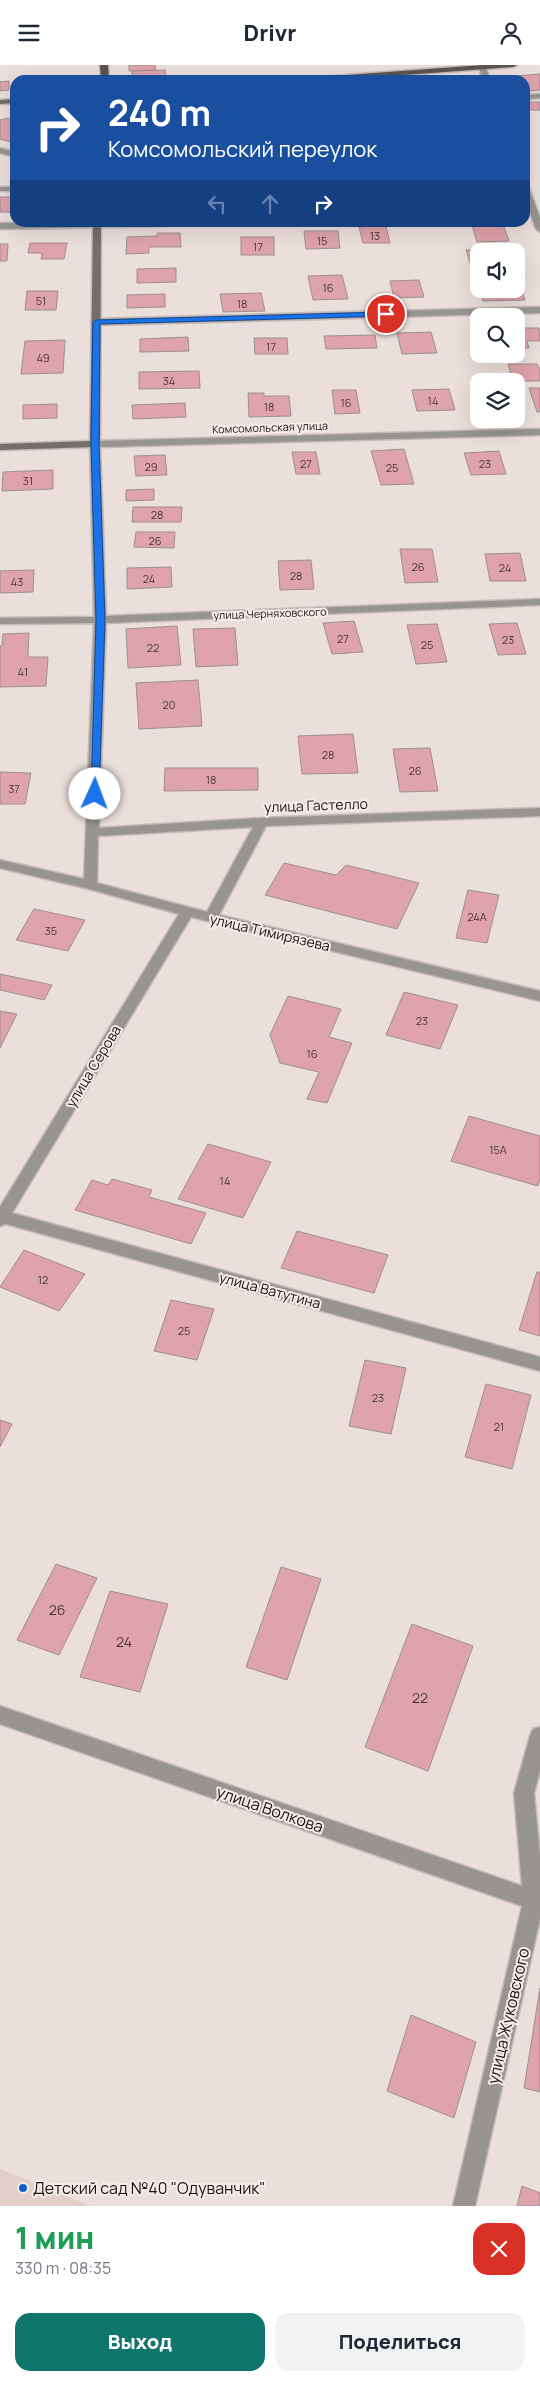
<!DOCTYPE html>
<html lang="ru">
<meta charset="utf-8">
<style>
:root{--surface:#fff;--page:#f2f2f3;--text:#1f2937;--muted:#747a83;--accent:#0f766e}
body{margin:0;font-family:Manrope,sans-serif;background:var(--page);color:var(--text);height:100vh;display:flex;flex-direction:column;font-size:19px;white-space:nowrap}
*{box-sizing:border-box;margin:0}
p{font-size:16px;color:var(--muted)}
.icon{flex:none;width:28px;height:28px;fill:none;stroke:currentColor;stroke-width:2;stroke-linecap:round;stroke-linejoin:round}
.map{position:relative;height:2141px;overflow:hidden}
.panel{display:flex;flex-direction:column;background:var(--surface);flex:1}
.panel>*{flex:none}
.guide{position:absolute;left:10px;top:10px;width:520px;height:152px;border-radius:15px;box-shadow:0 5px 20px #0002;background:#1a4fa0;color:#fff;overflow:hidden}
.tools{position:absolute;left:470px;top:178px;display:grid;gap:10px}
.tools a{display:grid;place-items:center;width:55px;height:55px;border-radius:10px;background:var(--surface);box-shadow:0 5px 20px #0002;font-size:25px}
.pin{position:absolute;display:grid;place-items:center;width:42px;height:42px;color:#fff;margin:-21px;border:2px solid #fff;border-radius:50%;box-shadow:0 1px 5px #0007}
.me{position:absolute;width:55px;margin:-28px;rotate:2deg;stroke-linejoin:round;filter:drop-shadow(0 0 4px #0008)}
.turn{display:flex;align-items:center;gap:18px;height:105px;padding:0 15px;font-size:22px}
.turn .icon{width:65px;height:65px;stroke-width:2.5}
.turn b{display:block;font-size:35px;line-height:42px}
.lanes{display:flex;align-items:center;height:48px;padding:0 15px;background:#0003;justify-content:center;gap:25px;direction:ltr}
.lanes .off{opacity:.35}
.round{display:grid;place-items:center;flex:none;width:52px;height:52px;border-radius:15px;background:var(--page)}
.head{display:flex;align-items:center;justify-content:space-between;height:85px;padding:0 15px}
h1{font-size:30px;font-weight:800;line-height:38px;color:#1e9e55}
.action{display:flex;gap:10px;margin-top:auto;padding:10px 15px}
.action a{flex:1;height:58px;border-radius:15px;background:var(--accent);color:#fff;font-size:20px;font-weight:800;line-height:58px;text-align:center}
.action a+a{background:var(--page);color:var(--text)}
header{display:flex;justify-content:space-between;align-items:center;height:65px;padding:0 15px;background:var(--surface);font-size:22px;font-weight:800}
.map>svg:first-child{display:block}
.built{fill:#e3cfc9}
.building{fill:#dfa3ab;stroke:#9c9092}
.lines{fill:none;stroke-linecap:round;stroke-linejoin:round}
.lane-casing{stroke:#c5bab7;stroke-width:3}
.street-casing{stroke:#c5bab7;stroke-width:3}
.secondary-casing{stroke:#c5bab7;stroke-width:3}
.primary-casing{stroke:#c5bab7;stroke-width:3}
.lane{fill:#989491;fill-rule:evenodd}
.street{fill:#989491;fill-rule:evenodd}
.secondary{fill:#746f6a;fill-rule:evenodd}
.primary{fill:#5b554f;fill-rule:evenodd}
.route{fill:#1a73e8;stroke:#114b97}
.poi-dot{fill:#0d5fc9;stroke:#f8ece9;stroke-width:2}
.labels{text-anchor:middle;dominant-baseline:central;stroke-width:4;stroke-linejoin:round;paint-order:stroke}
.number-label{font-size:11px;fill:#493738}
.far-street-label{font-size:11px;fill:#171312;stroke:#f8ece9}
.street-label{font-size:14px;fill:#171312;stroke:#f8ece9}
.near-number-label{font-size:14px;fill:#493738}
.near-street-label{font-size:16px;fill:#171312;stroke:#f8ece9}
.near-poi-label{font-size:16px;fill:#171312;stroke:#f8ece9;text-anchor:start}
</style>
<header><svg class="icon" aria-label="menu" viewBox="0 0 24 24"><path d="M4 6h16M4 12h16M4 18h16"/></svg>Drivr<svg class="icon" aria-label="person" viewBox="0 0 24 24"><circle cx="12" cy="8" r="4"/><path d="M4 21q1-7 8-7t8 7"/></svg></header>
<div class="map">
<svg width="540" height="2141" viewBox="0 0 540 2141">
<rect width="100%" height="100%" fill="#ebdfdb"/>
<polygon class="built" points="0,2104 91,2141 0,2141"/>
<g class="building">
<polygon points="129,0 155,0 156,5 129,6"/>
<polygon points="165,5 166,13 132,14 132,6"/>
<polygon points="540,9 540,25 530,26 525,24 525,15 508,15 505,12"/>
<polygon points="9,16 9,25 0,26 0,17"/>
<rect x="525" y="37" width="15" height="8"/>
<polygon points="15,52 15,78 0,74 0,55"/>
<rect x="0" y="132" width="15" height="15"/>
<polygon points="503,159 509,176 477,177 472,160"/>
<polygon points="386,161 390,178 363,178 359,162"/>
<polygon points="304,166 338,166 340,183 306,184"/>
<polygon points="157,168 180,168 181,182 149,182 149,188 126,189 127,172 157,171"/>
<rect x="241" y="172" width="33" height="18"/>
<polygon points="30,178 67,178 64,194 41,194 42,188 28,188"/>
<polygon points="0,179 8,179 7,196 0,196"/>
<polygon points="516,184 525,209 516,209 516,186 479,186 479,210 474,210 466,185"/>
<polygon points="176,203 176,217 137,218 137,204"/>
<polygon points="342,210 348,234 313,235 308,211"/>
<polygon points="517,212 525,235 483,236 479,224 516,224"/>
<polygon points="419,215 424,232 394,233 390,216"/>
<polygon points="27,226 58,226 56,245 25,245"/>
<polygon points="261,228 265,246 223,247 220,229"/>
<polygon points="165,229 165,242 127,243 127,230"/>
<polygon points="516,263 539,263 540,276 527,276 529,283 516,283"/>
<polygon points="431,267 437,288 402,289 397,268"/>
<polygon points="375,270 377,283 326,284 324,271"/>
<polygon points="188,272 189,286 140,287 140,274"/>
<polygon points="254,273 287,273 288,289 255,289"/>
<polygon points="65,275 63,308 21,309 25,276"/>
<polygon points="508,299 537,299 540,305 540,316 513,316"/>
<polygon points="199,306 200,323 139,324 139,307"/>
<polygon points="529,323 540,323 540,347 537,347"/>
<polygon points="449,324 455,345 417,346 412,325"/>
<polygon points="332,325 356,325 360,348 335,349"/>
<polygon points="248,328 264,328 264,331 289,331 291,351 249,352"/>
<polygon points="185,338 186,352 133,354 132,340"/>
<polygon points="57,339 57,353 23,354 23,340"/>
<polygon points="404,384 414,419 381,420 371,386"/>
<polygon points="499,386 506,409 471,410 464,388"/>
<polygon points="292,387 316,387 320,409 296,409"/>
<polygon points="165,390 167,410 136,411 134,391"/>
<polygon points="53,405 53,424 2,426 3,407"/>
<polygon points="154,424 154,435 126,436 126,425"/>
<polygon points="133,442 182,442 181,457 132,457"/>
<polygon points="136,467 175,467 174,483 134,482"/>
<polygon points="400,484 432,484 438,517 405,518"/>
<polygon points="520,488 526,516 490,516 485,489"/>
<polygon points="311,495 314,524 280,525 278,496"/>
<polygon points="171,502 172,522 127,524 127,503"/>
<polygon points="34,505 33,527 0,528 0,506"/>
<polygon points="354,556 363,587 332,589 323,558"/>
<polygon points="517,558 526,589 498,590 489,559"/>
<polygon points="437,559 447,597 416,599 407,560"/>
<polygon points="177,561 181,600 128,603 126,564"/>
<polygon points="235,563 238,600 196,602 193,564"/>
<polygon points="29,568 28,592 48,592 46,621 0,622 0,581 2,581 3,569"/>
<polygon points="198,615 202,661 139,664 136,618"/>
<polygon points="353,669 358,708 302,709 298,671"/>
<polygon points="430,683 438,726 400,727 393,684"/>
<polygon points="165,703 258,703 258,725 164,726"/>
<polygon points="0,707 31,708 25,739 0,739"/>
<polygon points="284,798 336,810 346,800 419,818 397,864 265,830"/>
<polygon points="468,825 499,830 487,878 456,873"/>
<polygon points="34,844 85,855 68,886 16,875"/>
<polygon points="0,909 52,920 44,935 0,925"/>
<polygon points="404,927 458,940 440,984 386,970"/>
<polygon points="288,931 341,944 329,972 352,978 327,1038 307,1034 319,1007 280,998 270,970"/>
<polygon points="0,946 17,949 0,983"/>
<polygon points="469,1051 540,1071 540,1114 538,1121 451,1096"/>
<polygon points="208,1079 271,1097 243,1153 178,1134"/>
<polygon points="112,1114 152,1125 149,1132 206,1148 191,1179 75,1145 92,1115 108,1120"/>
<polygon points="297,1166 388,1190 374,1228 281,1203"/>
<polygon points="24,1185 85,1209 59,1246 0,1222"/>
<polygon points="537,1207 540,1207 540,1271 519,1265"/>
<polygon points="171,1235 214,1244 197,1295 154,1286"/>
<polygon points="365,1295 406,1303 391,1369 349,1361"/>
<polygon points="486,1319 531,1330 512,1404 465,1392"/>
<polygon points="0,1355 12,1359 0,1382"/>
<polygon points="56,1499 97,1513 59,1590 17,1575"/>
<polygon points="281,1502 321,1514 287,1615 246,1602"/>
<polygon points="110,1526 168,1539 140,1627 80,1612"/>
<polygon points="412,1559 473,1581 428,1706 365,1682"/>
<polygon points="540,1923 540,2027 524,2023"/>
<polygon points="411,1950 476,1977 454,2053 387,2026"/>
<polygon points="522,2121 540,2128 540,2141 517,2141"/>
</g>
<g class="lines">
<defs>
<g id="lane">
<polygon points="540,29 540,33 525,34 525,30"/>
<polygon points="0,83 15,87 15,92 0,88"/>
<rect x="0" y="122" width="15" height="4"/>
<polygon points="540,242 540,248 96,260 91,257 96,254"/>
</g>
<g id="street">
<polygon points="479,0 485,0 490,15 482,15"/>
<polygon points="525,121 529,123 540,153 540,167 536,164 525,134"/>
<polygon points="0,158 170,158 166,161 0,164"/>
<path d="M 540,364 L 540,370 L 100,382 L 106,551 L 540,534 L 540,540 L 106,558 L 99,763 L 262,753 L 540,743 L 540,751 L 266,761 L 219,850 L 540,926 L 540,936 L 191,852 L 12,1148 L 540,1292 L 540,1306 L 6,1159 L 0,1161 L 0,1142 L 179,849 L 89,824 L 0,803 L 0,795 L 84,814 L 94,558 L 0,559 L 0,553 L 94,552 L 90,379 L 95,376 ZM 253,762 L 207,847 L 97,818 L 98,771 Z"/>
<polygon points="0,1641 522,1821 514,1728 530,1671 533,1664 540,1662 540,1706 534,1728 540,1791 540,1854 475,2141 453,2141 522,1841 0,1659"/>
</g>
<g id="secondary">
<polygon points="15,34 15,38 0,39 0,35"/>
<polygon points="93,158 101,158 100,379 95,382 0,385 0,379 90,376"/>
</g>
<g id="primary">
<polygon points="100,0 108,0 109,15 101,15"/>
<polygon points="483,0 517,0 513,2 336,15 302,15 306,13"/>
</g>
</defs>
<use href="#lane" class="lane-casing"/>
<use href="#street" class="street-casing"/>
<use href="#secondary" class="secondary-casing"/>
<use href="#primary" class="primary-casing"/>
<use href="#lane" class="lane"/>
<use href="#street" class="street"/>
<use href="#secondary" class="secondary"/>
<use href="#primary" class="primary"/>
</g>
<polygon class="route" points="386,247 388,251 100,259 99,379 105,555 99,729 95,732 91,731 96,555 91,379 93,257 96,255"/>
<circle class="poi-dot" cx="23" cy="2123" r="5"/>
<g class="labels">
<g class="number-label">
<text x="375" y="170">13</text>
<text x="322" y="175">15</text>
<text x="258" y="181">17</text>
<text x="328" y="222">16</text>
<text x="41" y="235">51</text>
<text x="242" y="238">18</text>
<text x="271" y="281">17</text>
<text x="43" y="292">49</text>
<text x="169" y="315">34</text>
<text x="433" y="335">14</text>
<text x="346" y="337">16</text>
<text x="269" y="341">18</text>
<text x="306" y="398">27</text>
<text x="485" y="398">23</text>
<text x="151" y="401">29</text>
<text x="392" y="402">25</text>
<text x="28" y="415">31</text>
<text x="157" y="449">28</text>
<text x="155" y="475">26</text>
<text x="418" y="501">26</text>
<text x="505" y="502">24</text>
<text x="296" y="510">28</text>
<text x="149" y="513">24</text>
<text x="17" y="516">43</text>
<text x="343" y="573">27</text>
<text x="508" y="574">23</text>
<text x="427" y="579">25</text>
<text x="153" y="582">22</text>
<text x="23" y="606">41</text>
<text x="169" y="639">20</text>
<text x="328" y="689">28</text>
<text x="415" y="705">26</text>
<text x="211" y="714">18</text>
<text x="14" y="723">37</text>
<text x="477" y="851">24А</text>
<text x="51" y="865">35</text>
<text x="422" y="955">23</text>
<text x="312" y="988">16</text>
<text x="498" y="1084">15А</text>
<text x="225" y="1115">14</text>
<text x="43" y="1214">12</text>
<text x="184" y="1265">25</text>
<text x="378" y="1332">23</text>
<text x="499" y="1361">21</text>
</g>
<g class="far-street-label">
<text transform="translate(270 362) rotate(-2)">Комсомольская улица</text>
<text transform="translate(270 548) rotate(-2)">улица Черняховского</text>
</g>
<g class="street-label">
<text transform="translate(316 740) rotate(-2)">улица Гастелло</text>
<text transform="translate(270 867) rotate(13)">улица Тимирязева</text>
<text transform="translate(93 1001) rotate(-59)">улица Серова</text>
<text transform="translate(270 1225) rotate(15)">улица Ватутина</text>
</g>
<g class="near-number-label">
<text x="57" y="1544">26</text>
<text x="124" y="1576">24</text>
<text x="420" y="1632">22</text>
</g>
<g class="near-street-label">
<text transform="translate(270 1744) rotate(19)">улица Волкова</text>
<text transform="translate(508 1951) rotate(-77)">улица Жуковского</text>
</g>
<g class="near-poi-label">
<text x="33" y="2123">Детский сад №40 "Одуванчик"</text>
</g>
</g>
</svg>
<div class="tools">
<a><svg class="icon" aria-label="sound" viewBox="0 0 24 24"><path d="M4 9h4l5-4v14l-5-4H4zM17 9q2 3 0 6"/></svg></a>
<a><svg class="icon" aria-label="search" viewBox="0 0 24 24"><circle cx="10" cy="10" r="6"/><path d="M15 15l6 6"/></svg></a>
<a><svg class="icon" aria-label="layers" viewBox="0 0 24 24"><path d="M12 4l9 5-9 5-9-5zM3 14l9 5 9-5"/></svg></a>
</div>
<div class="pin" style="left:386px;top:249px;background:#d93025"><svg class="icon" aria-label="arrive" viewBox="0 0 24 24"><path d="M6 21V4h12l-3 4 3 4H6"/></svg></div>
<svg class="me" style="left:95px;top:729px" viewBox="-20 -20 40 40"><circle r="19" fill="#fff"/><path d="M0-13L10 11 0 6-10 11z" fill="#1a73e8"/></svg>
<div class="guide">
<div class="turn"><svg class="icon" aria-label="right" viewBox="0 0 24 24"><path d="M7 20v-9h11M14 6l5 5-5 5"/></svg><div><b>240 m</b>Комсомольский переулок</div></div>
<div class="lanes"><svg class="icon off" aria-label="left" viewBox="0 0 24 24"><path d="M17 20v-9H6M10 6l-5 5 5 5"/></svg><svg class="icon off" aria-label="ahead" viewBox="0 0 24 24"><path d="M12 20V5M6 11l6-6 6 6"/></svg><svg class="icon" aria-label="right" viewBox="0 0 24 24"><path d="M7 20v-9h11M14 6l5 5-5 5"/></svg></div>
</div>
</div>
<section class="panel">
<div class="head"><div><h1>1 мин</h1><p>330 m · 08:35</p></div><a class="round" style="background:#d93025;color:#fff"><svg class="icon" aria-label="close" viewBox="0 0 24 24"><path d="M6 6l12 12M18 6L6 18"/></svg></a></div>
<div class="action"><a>Выход</a><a>Поделиться</a></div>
</section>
